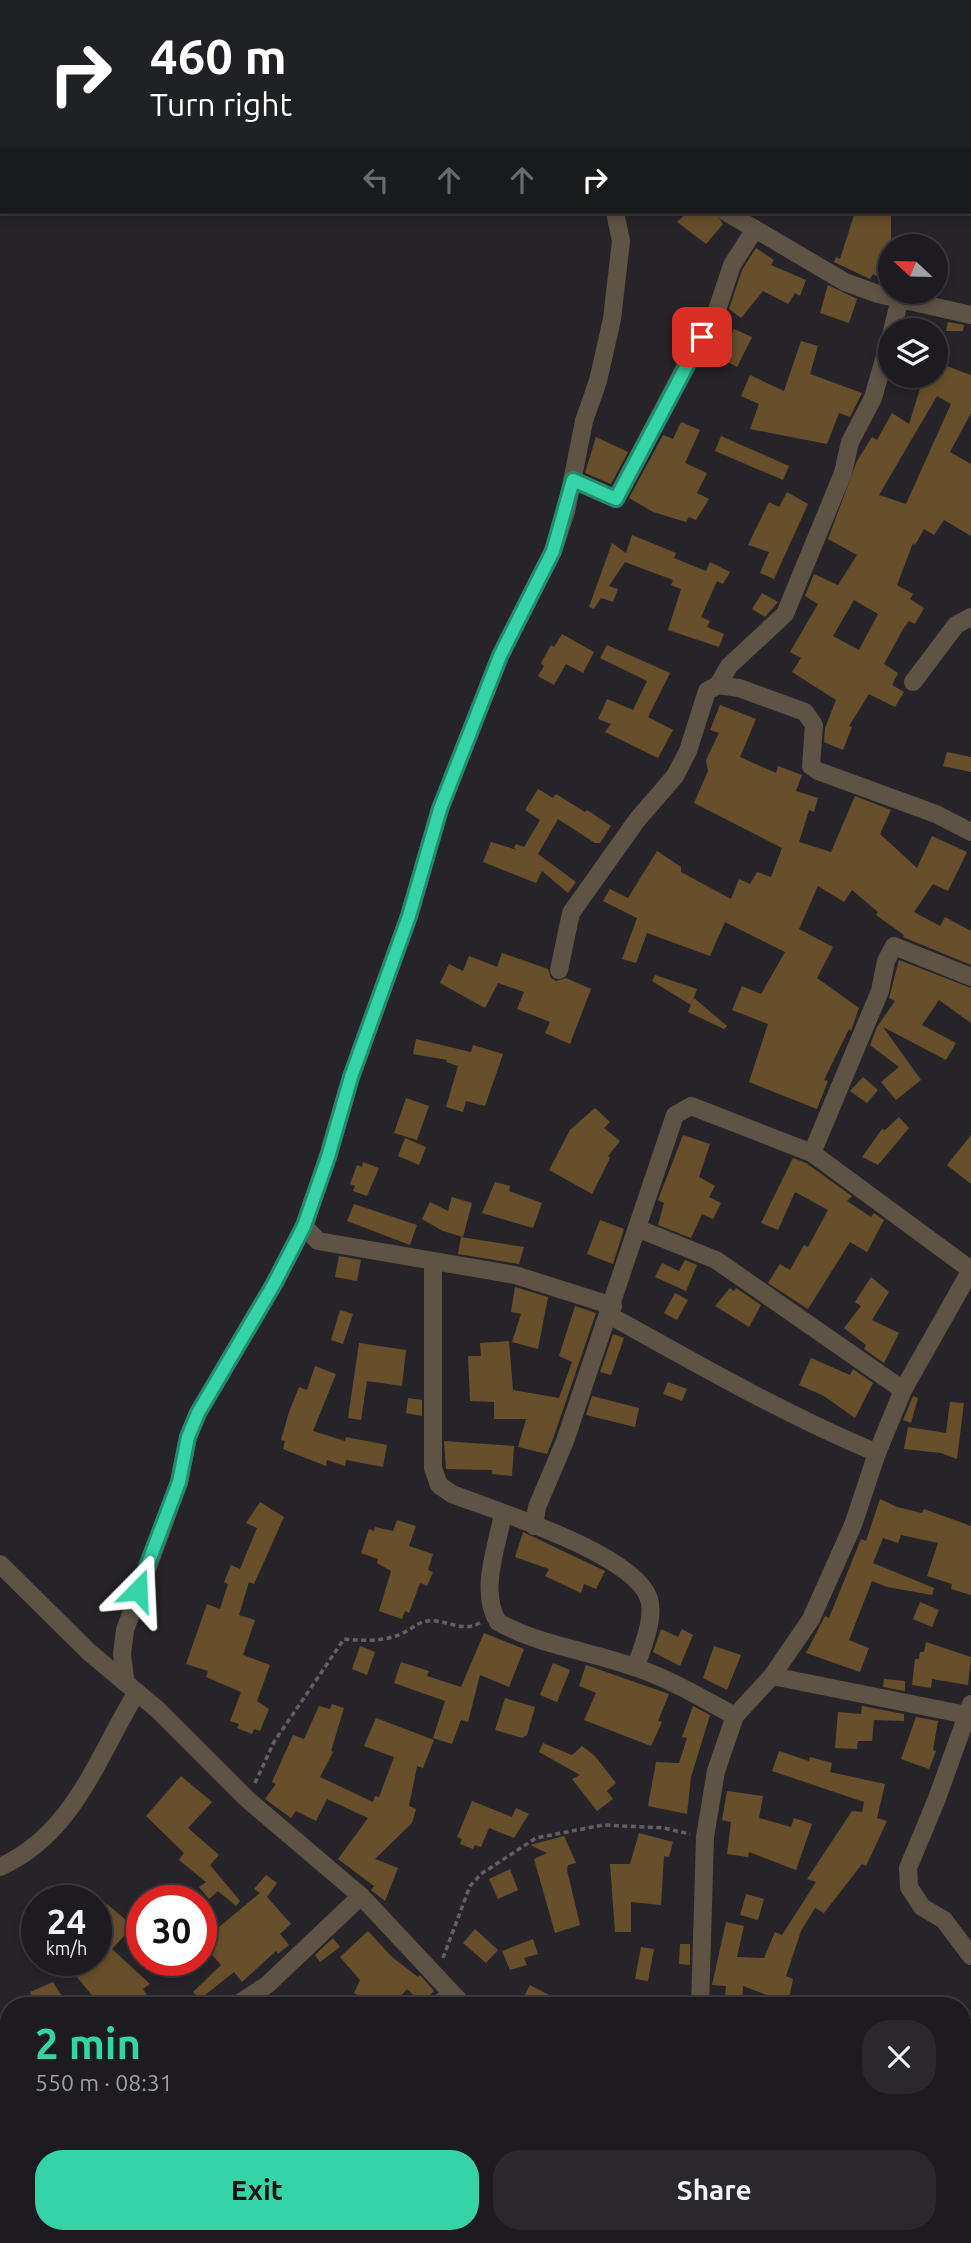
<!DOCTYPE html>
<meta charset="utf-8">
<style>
:root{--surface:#1d1b1f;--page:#2a282c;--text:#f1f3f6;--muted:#a0a1a4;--line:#3b393d;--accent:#35d4a7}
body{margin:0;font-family:Ubuntu,sans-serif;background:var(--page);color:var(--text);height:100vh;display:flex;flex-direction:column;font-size:26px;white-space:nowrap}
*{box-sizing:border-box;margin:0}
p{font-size:23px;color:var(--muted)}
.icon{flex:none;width:38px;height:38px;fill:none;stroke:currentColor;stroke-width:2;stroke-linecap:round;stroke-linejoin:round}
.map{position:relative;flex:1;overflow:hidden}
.side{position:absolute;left:0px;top:1997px;width:971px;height:247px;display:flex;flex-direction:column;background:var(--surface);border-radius:28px 28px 0 0;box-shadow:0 4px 10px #0003,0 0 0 2px var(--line)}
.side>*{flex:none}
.hud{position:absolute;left:0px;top:0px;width:971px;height:214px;box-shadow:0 4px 10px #0003,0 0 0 2px var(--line);background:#202124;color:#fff;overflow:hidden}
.needle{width:46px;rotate:292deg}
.buttons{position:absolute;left:878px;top:234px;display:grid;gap:14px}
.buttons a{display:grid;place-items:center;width:70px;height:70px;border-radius:50%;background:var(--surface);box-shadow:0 4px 10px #0003,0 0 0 2px var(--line);font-size:35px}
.speed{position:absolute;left:21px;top:1885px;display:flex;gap:14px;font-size:35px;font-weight:700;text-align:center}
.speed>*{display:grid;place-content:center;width:91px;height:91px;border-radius:50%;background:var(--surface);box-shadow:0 4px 10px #0003,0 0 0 2px var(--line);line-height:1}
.speed small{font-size:18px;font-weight:400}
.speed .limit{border:10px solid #d22;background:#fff;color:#111}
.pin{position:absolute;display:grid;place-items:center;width:60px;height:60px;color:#fff;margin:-30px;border-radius:14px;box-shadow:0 4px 10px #0006}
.me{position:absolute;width:77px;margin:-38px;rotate:21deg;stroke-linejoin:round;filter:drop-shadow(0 0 5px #0008)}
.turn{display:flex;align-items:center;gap:24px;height:147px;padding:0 35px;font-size:32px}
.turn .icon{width:91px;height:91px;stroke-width:2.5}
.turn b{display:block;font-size:49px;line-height:60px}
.lanes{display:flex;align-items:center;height:66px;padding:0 35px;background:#0003;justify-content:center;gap:35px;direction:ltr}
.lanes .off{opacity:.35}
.round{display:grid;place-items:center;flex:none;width:74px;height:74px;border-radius:28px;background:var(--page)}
.overview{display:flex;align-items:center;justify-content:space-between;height:119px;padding:0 35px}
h1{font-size:42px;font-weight:600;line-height:52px;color:var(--accent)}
.button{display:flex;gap:14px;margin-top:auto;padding:14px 35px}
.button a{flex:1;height:80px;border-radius:28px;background:var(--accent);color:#111;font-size:28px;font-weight:600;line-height:80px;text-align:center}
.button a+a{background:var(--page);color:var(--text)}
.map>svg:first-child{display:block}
.building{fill:#684f2b;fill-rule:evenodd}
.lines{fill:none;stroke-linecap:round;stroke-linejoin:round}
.path{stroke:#636064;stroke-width:3.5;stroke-dasharray:5 3.5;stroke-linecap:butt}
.street{stroke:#5e5344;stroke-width:18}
.route-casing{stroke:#228a6d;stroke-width:18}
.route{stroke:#35d4a7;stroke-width:12}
</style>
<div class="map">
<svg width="971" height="2243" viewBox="0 0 971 2243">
<rect width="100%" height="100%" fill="#272429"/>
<g class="building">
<polygon points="688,212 715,212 723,224 706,244 677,222"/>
<polygon points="855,212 891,212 891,252 888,251 877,276 873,274 870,279 834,262 836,257 840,259"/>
<polygon points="756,248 774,260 771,265 806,280 800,296 795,293 788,304 763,291 741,318 729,309 742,270"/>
<polygon points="828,285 857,299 849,323 820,313"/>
<polygon points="906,321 925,327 925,331 904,331"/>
<polygon points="948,322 964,325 963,331 946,331"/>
<polygon points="734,329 752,337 737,367 720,358"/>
<polygon points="801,341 818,346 810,374 862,393 850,417 839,413 827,444 750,429 759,404 741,396 750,375 784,391"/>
<path d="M 936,362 L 971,375 L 971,413 L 950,452 L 971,464 L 971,536 L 944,520 L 934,535 L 924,529 L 915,545 L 913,543 L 897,585 L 913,594 L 910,599 L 924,608 L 915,624 L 909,621 L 903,629 L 884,664 L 898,673 L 892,685 L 904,692 L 895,707 L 869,694 L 849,726 L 852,727 L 843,750 L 824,742 L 825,728 L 836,700 L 792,672 L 801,658 L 790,652 L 818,604 L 805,596 L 814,574 L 838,585 L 857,555 L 828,539 L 857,461 L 872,437 L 877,440 L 892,413 L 909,424 L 924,376 L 936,376 ZM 937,396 L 951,404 L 906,504 L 879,495 ZM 854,600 L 878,614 L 859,650 L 833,636 Z"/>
<polygon points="681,422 700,430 685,463 707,473 697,493 709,499 696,520 689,517 686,522 653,512 629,498 663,435 673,439"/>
<polygon points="721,436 789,466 783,480 715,451"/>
<polygon points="596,437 628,452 611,484 585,473"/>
<polygon points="787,492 808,504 774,579 760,573 769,552 748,545 769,502 779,507"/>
<polygon points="632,535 676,553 674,558 706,571 710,562 730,572 723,584 717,581 701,617 710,621 707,627 724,634 719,647 668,630 681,589 671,585 673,580 625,562 609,586 618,589 613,602 601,598 594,609 589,607 612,543 626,553"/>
<polygon points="762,593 778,602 765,617 752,609"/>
<polygon points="562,634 594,652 583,673 566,664 554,685 538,676 544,666 541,663 551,645 554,647"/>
<polygon points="607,645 670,673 648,717 673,730 658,758 605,732 611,724 598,719 607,699 633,710 647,681 600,658"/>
<polygon points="720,705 756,719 740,757 776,773 778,766 802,775 796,791 818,798 814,812 809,810 799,842 831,852 855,796 891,810 880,834 917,868 932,836 967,852 948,891 933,884 914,912 940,926 945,917 971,931 971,965 903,937 904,935 876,915 878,912 852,890 844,902 818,886 799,929 833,947 817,978 859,1008 851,1031 849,1029 824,1080 828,1081 817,1109 749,1082 768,1024 732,1010 742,986 761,994 785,952 725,922 710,956 647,933 636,963 622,959 637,918 603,901 610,889 628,898 657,851 681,867 681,872 731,899 739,879 750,884 757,872 771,877 782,848 694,803 708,771 706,760 719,733 710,730"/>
<polygon points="947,752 971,757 971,772 943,766"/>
<polygon points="538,789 553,798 556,794 585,812 587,810 611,826 600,843 595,843 558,819 538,854 576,882 568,893 542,871 536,883 483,862 491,842 517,850 514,848 516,844 524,847 540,820 525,810"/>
<polygon points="502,953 548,969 551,978 556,981 566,978 591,989 570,1044 545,1033 550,1022 517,1009 524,992 498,983 485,1008 440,983 449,964 463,971 469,956 497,967"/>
<polygon points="899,960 971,988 971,1023 939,1000 922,1025 956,1043 946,1060 883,1027 921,1080 896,1100 881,1082 899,1067 870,1045 877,1027 895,1001 889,998"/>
<polygon points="655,975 697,989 691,1005 694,998 727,1026 724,1029 688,1012 691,1005 652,981"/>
<polygon points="416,1039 471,1052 473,1045 503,1054 485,1106 466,1101 463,1112 446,1107 458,1066 446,1062 447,1060 413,1054"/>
<polygon points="863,1077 878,1090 867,1103 850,1091"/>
<polygon points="406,1098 429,1106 417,1140 394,1133"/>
<polygon points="595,1108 610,1122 604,1128 620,1141 608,1156 610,1158 592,1194 549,1170 570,1130"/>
<polygon points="899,1117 909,1128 878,1165 862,1157 882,1129 885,1130"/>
<polygon points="683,1135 710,1144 699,1177 715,1186 709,1197 721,1203 713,1219 702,1214 691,1238 658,1225 664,1203 658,1200"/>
<polygon points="971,1135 971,1184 947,1165"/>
<polygon points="405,1138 426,1147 419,1165 398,1156"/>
<polygon points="793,1158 806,1163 852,1196 847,1201 871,1217 874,1213 884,1220 867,1252 850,1242 808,1309 768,1283 780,1264 790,1270 804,1245 808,1247 828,1210 795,1192 778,1230 761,1223"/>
<polygon points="363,1162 379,1168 367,1196 353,1191 355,1186 350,1184 357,1165 362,1167"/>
<polygon points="495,1182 510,1186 509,1191 542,1203 533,1228 482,1213"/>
<polygon points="452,1197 472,1203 463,1237 443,1231 422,1219 430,1202 448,1211"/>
<polygon points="354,1204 417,1225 410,1245 347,1221"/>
<polygon points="600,1220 624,1229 613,1264 587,1254"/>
<polygon points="461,1237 524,1247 519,1264 458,1254"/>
<polygon points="339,1256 361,1260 357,1281 335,1277"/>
<polygon points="685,1260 697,1265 686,1291 655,1277 662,1263 679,1271"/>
<polygon points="871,1277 889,1292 872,1320 899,1333 884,1363 864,1349 866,1345 844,1328 861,1306 855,1302"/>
<polygon points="515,1287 548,1297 538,1349 512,1342 521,1314 511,1312"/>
<polygon points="730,1288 734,1291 736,1288 761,1305 749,1327 715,1306"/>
<polygon points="675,1293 688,1300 677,1320 664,1313"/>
<polygon points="575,1306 596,1313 553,1439 547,1454 518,1447 526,1419 494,1419 494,1402 470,1401 468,1356 481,1356 480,1343 509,1341 513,1390 559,1398 572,1362 559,1356"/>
<polygon points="340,1310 353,1314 343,1344 331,1340"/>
<polygon points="613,1334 624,1338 611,1375 600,1372"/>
<polygon points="359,1343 406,1350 402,1386 367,1381 361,1420 348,1418"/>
<polygon points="811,1358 850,1375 853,1369 873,1383 855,1418 824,1396 799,1385"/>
<polygon points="315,1366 336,1374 313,1431 345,1441 346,1437 387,1445 383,1467 346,1460 345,1466 327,1460 326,1466 283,1449 285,1441 281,1440 289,1412 299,1387 307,1390"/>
<polygon points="668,1382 687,1389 682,1401 663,1394"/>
<polygon points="592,1396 639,1408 635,1427 586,1415"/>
<polygon points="913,1396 918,1398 911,1423 903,1420"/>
<polygon points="408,1398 422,1400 422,1416 406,1413"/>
<polygon points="950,1402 964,1403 957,1459 941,1453 904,1449 908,1427 946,1433"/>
<polygon points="444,1441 514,1446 512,1476 492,1474 492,1470 446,1469"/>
<polygon points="880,1499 897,1507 922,1513 924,1509 971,1526 971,1595 951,1589 952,1584 927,1576 938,1543 901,1535 898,1543 883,1538 873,1563 934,1588 932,1595 887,1587 872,1581 849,1640 869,1648 860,1672 806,1653 825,1616 829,1618 861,1539 866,1541"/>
<polygon points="260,1502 284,1517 254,1584 249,1582 239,1615 255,1620 243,1655 270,1665 257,1701 269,1709 260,1731 254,1729 252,1734 237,1728 239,1724 230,1721 241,1692 206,1677 208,1671 186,1664 207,1604 220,1609 228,1584 224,1582 231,1565 240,1569 257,1528 246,1523"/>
<polygon points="397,1520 416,1526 409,1546 433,1554 428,1570 433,1572 427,1586 420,1583 409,1613 405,1611 402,1619 379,1611 391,1571 377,1563 378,1559 361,1553 369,1529 374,1531 375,1527 393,1531"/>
<polygon points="523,1532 605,1571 596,1589 584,1584 581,1593 545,1576 549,1569 515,1557"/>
<polygon points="920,1602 939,1610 932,1627 913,1619"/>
<polygon points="661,1629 678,1637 682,1629 693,1635 680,1666 653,1652"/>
<polygon points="484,1633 524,1649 509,1687 480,1675 468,1722 461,1720 452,1744 433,1738 445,1701 394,1683 401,1662 429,1671 427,1676 461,1687"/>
<polygon points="926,1642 971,1657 968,1685 932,1679 931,1688 912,1685 915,1659 919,1659 920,1652 924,1652"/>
<polygon points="360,1646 375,1652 367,1675 352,1669"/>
<polygon points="714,1646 741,1655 727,1690 703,1678"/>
<polygon points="553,1663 570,1670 557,1702 540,1695"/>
<polygon points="586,1665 669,1694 658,1721 662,1722 651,1746 584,1720 596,1693 579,1686"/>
<polygon points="884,1679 905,1681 905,1691 883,1687"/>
<polygon points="505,1698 535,1707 527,1735 522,1738 495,1730"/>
<polygon points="332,1704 344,1708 331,1751 333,1752 320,1777 373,1802 375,1796 379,1797 394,1757 364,1746 376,1718 434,1740 423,1768 417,1766 409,1806 416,1809 412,1823 375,1859 398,1868 385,1901 371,1890 374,1886 338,1859 368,1818 327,1799 316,1821 296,1811 291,1818 265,1799 276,1784 272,1782 293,1735 304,1739 319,1706 330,1709"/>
<polygon points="693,1706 710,1715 691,1777 687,1814 648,1806 656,1762 679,1763 687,1738 682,1737"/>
<polygon points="862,1706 904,1714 904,1721 874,1720 872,1741 858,1741 857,1749 835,1748 838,1712 861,1714"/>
<polygon points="916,1717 938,1721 933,1750 936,1751 929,1769 901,1759"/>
<polygon points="543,1743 572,1755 582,1746 595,1756 616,1783 607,1791 613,1799 597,1811 572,1779 580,1775 539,1752"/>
<polygon points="779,1751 809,1761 810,1757 832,1763 830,1772 885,1784 877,1818 887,1821 866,1866 862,1864 824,1913 815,1908 801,1931 786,1976 793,1979 788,2003 743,1986 742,2006 724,2006 726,1986 712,1985 726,1922 744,1926 737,1957 764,1958 775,1932 782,1935 816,1882 807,1879 852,1811 862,1812 864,1802 772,1771"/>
<polygon points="181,1776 212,1802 188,1828 219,1855 210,1865 240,1901 236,1906 218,1891 209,1899 199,1887 206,1882 179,1860 184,1853 146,1816"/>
<polygon points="727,1791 763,1796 759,1818 791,1827 794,1818 812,1824 796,1870 749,1852 748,1857 727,1854 731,1822 722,1820"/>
<polygon points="472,1801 512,1817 516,1808 529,1814 514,1838 489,1828 481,1847 475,1845 473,1849 460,1844 462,1839 457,1837"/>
<polygon points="639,1833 673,1842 669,1857 664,1856 661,1905 631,1902 631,1932 615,1932 610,1864 630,1864"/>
<polygon points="564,1836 576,1863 568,1865 567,1870 580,1925 555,1933 534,1859 547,1853 530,1845"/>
<polygon points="510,1869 518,1890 498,1899 489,1879"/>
<polygon points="266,1875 277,1883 267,1897 291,1924 280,1934 289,1945 278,1954 276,1951 242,1982 234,1972 200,1999 193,1992 221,1965 201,1942 260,1893 254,1889"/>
<polygon points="746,1894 764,1899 758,1920 740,1915"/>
<polygon points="107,1904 133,1926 112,1949 150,1984 143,1989 154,2006 105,2006 98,1996 95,1999 63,1960 96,1960 96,1916"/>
<polygon points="475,1929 498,1950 486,1963 463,1943"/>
<polygon points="368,1931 392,1957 418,1977 420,1975 434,1991 422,2003 407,1989 392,2006 377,2006 354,1993 360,1980 340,1957"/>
<polygon points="333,1938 340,1947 320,1962 315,1955"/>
<polygon points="533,1939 538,1954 524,1958 527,1965 510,1970 502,1951"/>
<polygon points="680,1944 690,1944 690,1965 679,1964"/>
<polygon points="641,1947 654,1949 648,1981 635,1979"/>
<polygon points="53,1982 68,2006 35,2006 30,1992"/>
<polygon points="530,1985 570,2006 519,2006"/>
</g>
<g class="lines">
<g class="path">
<path d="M 255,1783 L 274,1742 L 344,1639 C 364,1641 384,1642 403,1633 C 410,1630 416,1624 423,1622 C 443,1616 463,1635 481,1622"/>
<polyline points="443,1958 470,1886 481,1874 536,1838 603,1825 664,1828 690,1834"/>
</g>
<g class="street">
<polyline points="603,1 605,2"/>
<polyline points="102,2 103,0"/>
<polyline points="711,2 712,0"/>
<polyline points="0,55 2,55"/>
<polyline points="726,212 845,282 878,294 971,315"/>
<polyline points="892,331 900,298"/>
<polyline points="573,480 616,499 691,356 714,319 732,265 755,229"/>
<polyline points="913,682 956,625 971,617"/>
<polyline points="718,685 729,666 785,614 843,473 850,442 873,398 891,335"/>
<polyline points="559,970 571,913 637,820 675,776 688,751 707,691 718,685 739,688 805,712 814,725 811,766 818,771 936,814 971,832"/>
<polyline points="812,1153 880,991 886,961 894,946 971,977"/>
<polyline points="304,1226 318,1241 515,1275 613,1306"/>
<polyline points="639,1229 716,1260 903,1390"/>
<path d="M 433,1261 L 433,1468 L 439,1485 L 452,1494 C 496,1511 635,1554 649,1599 C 655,1619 642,1647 636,1667"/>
<path d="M 609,1315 C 697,1364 784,1414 877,1453"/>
<path d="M 503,1514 C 497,1547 479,1591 498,1622 C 541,1646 591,1651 637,1668 C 672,1680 703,1699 735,1716"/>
<polyline points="534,1526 537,1507 565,1441 675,1115 691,1106 812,1153 971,1270"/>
<polyline points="0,1564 89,1652 158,1710 247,1799 361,1896 464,2006"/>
<polyline points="772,1676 967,1715"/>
<polyline points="125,1678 122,1654 125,1630 179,1482 188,1437 198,1413 274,1284 304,1226 328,1156 351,1077 409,916 440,809 500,656 553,551 566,512 584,421 598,381 612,319 621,241 615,212"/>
<polyline points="971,1704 936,1801 908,1868 909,1887 922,1907 944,1920 971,1956"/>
<path d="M 0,1867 C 74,1834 97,1757 137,1692"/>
<polyline points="235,2006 267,1985 361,1896"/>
<polyline points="436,2006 452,1994"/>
<polyline points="700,2006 705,1837 716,1771 735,1716 772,1676 811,1619 853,1525 877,1453 903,1390 971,1270"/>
<polyline points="0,2146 9,2141"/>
<polyline points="962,2207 971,2193"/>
<polyline points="710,2235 718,2243"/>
<polyline points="0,2241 9,2233"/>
<polyline points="28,2243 32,2235"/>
<polyline points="417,2243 425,2235"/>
<polyline points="624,2243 629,2235"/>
<polyline points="899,2243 925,2235"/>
</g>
</g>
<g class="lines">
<defs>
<polyline id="route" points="138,1590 179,1482 188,1437 198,1413 274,1284 304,1226 328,1157 351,1077 409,916 440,809 500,656 553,551 573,480 616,499 702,337"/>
</defs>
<use href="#route" class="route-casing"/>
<use href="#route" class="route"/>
</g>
</svg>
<div class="buttons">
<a><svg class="needle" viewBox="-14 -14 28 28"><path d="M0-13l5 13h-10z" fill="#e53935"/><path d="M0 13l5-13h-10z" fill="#a0a1a4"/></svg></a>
<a><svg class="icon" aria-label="layers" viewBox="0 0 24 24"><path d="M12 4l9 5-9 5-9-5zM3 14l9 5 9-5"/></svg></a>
</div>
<div class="speed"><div>24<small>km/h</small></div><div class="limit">30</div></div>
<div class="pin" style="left:702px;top:337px;background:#d93025"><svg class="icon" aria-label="arrive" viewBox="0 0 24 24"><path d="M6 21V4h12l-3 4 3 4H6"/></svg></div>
<svg class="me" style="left:138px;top:1590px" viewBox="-20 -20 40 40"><path d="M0-17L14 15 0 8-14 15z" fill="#35d4a7" stroke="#fff" stroke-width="4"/></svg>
<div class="hud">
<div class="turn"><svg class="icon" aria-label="right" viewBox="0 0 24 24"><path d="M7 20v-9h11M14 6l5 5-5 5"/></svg><div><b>460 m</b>Turn right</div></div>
<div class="lanes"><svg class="icon off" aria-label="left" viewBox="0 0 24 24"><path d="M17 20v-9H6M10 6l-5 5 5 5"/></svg><svg class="icon off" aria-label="ahead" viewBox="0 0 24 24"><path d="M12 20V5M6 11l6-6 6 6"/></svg><svg class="icon off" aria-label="ahead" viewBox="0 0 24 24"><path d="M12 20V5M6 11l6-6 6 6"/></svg><svg class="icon" aria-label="right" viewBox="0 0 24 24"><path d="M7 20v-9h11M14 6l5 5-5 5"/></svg></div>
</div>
<section class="side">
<div class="overview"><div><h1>2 min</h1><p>550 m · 08:31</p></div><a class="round"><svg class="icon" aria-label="close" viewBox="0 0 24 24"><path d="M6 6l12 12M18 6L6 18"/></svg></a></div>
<div class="button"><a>Exit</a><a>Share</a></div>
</section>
</div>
